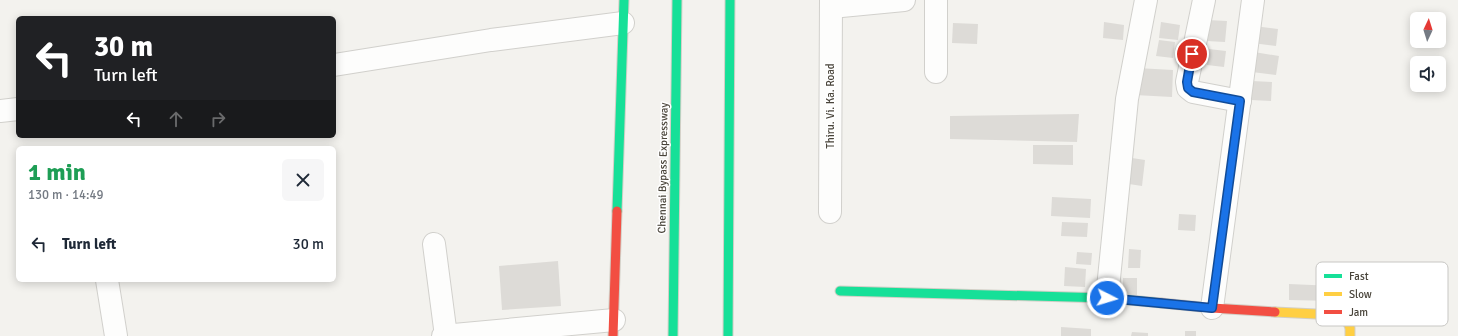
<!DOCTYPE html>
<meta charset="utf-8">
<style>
:root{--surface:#fff;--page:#f6f6f7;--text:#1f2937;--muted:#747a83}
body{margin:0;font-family:Signika,sans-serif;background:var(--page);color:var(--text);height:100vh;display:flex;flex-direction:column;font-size:15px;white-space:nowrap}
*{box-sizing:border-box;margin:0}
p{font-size:13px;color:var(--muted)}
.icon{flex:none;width:22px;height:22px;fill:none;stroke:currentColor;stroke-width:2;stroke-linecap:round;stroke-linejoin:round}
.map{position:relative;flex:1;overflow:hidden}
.drawer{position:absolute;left:16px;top:146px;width:320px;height:136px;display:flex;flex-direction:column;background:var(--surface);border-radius:6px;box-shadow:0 2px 10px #0003}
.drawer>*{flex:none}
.top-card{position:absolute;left:16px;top:16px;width:320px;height:122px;border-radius:6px;box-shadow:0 2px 10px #0003;background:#202124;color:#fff;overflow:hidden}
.needle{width:26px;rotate:4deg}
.tools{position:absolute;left:1410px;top:12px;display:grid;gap:8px}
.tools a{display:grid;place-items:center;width:36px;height:36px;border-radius:6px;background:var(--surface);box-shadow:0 2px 10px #0003;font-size:20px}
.pin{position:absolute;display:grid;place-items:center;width:34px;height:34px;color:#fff;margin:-17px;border:2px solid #fff;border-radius:50%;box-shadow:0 1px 4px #0007}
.me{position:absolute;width:44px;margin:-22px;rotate:95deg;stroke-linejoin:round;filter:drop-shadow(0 0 3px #0008)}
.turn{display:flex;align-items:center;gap:14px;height:84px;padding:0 12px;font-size:18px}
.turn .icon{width:52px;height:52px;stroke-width:2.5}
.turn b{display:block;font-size:28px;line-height:34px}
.lanes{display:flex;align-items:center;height:38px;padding:0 12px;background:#0003;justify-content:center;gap:20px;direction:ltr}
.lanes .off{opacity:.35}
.round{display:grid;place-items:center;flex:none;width:42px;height:42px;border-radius:6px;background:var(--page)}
.headline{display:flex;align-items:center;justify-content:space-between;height:68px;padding:0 12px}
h1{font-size:24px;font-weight:700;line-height:30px;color:#1e9e55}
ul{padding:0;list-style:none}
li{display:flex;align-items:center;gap:12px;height:60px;padding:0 12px}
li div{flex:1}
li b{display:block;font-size:15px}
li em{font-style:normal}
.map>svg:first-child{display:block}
.building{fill:#dddbd7}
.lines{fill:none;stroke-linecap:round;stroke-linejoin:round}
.street-casing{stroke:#d1d0cc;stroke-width:24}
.fast-casing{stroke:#d2cfc6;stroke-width:11}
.slow-casing{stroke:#d2cfc6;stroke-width:11}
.jam-casing{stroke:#d2cfc6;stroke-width:11}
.street{stroke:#fdfdfc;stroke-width:22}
.fast{stroke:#16e098;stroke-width:9}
.slow{stroke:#ffcf43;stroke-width:9}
.jam{stroke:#f24e42;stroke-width:9}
.route-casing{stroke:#114b97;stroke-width:10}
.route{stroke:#1a73e8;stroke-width:7}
.labels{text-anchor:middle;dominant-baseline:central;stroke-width:3;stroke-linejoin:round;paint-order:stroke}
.street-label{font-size:11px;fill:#49443a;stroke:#fff}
.key{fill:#fff;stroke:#c8c7c4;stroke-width:1}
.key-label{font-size:11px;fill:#49443a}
</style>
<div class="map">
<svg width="1458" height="336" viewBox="0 0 1458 336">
<rect width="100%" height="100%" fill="#f3f2ee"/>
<g class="building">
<polygon points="1207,20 1227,21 1225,42 1206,41"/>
<polygon points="1104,22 1124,25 1123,40 1103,38"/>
<polygon points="1161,22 1180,25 1178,40 1159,38"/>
<polygon points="953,23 978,24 977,44 952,43"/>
<polygon points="1254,26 1278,29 1276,46 1252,43"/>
<polygon points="1159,40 1175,42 1173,58 1156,56"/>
<polygon points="1209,49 1226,51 1224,67 1207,65"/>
<polygon points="1254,52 1279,56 1276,75 1252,72"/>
<polygon points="1137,68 1173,70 1172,97 1135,95"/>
<polygon points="1252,81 1272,82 1271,101 1251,100"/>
<polygon points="1079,114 1077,142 950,139 950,116"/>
<polygon points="1033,145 1073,145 1073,165 1033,164"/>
<polygon points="1132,158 1145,160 1142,186 1129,184"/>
<polygon points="1052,197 1091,199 1090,218 1051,216"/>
<polygon points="1179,214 1196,215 1195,231 1178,230"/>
<polygon points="1062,222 1088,223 1087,237 1061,236"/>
<polygon points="1129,249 1141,250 1140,268 1128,268"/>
<polygon points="1077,252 1092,253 1091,265 1076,264"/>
<polygon points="558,261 561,306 502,310 499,266"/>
<polygon points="1065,267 1086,269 1085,287 1064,286"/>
<rect x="1123" y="278" width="14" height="17"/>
<polygon points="1289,284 1335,286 1334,301 1289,300"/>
<polygon points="1061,327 1091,329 1091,336 1061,336"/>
<rect x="1185" y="331" width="11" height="5"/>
<polygon points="1132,332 1148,333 1148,336 1131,336"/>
</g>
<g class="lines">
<defs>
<g id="street">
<polyline points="1204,0 1187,82 1188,88 1193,92 1240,101"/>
<polyline points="831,7 904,0"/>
<polyline points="334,65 491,40 623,23"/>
<polyline points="936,72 936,0"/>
<polyline points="0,111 18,109"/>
<polyline points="830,212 831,0"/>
<polyline points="434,244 446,336"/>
<polyline points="107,280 116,336"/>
<polyline points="1107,298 1127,99 1146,0"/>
<polyline points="1212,308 1253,0"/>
<polyline points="443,336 614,320"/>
</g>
<g id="fast">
<polyline points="617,211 624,0"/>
<polyline points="840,291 1107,298 1161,303"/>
<polyline points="673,336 677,0"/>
<polyline points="728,336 730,0"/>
</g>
<polyline id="slow" points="1275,312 1337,315 1348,323 1350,328 1350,336"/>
<g id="jam">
<polyline points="1161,303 1212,308 1275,312"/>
<polyline points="613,336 617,211"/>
</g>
</defs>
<use href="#street" class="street-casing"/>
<use href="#fast" class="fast-casing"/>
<use href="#slow" class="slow-casing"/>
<use href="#jam" class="jam-casing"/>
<use href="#street" class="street"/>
<use href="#fast" class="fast"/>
<use href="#slow" class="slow"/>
<use href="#jam" class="jam"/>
</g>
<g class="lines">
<defs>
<polyline id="route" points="1107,298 1212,308 1240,101 1193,92 1188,88 1187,82 1192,54"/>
</defs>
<use href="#route" class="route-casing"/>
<use href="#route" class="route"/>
</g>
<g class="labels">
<g class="street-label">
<text transform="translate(830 106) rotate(-90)">Thiru. Vi. Ka. Road</text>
<text transform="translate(663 168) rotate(-89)">Chennai Bypass Expressway</text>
</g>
</g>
<rect x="1316" y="262" width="132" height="64" rx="6" class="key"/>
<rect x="1324" y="274" width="18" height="4" fill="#16e098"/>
<rect x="1324" y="292" width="18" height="4" fill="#ffcf43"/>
<rect x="1324" y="310" width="18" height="4" fill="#f24e42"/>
<g class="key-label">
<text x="1349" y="280">Fast</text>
<text x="1349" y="298">Slow</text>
<text x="1349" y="316">Jam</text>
</g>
</svg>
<div class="tools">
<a><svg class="needle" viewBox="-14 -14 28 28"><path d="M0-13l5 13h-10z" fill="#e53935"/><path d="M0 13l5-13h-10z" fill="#747a83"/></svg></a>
<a><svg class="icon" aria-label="sound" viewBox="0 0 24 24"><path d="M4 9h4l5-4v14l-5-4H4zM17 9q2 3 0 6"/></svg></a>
</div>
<div class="pin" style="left:1192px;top:54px;background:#d93025"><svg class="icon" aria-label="arrive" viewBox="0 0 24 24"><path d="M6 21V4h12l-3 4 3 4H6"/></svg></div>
<svg class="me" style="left:1107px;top:298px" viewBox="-20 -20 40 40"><circle r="17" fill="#1a73e8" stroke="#fff" stroke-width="3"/><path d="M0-11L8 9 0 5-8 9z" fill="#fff"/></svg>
<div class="top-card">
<div class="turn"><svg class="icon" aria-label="left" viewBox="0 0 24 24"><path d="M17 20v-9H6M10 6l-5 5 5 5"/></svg><div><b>30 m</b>Turn left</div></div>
<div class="lanes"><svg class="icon" aria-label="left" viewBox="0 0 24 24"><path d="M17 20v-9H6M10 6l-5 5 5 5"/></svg><svg class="icon off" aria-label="ahead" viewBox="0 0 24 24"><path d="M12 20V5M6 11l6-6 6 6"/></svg><svg class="icon off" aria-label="right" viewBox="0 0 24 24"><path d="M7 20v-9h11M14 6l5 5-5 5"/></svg></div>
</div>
<section class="drawer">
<div class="headline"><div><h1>1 min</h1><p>130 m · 14:49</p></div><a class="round"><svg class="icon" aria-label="close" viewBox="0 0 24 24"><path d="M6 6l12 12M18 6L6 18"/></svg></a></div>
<ul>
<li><svg class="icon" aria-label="left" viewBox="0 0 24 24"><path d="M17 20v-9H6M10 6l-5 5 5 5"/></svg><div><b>Turn left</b></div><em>30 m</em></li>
</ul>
</section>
</div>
